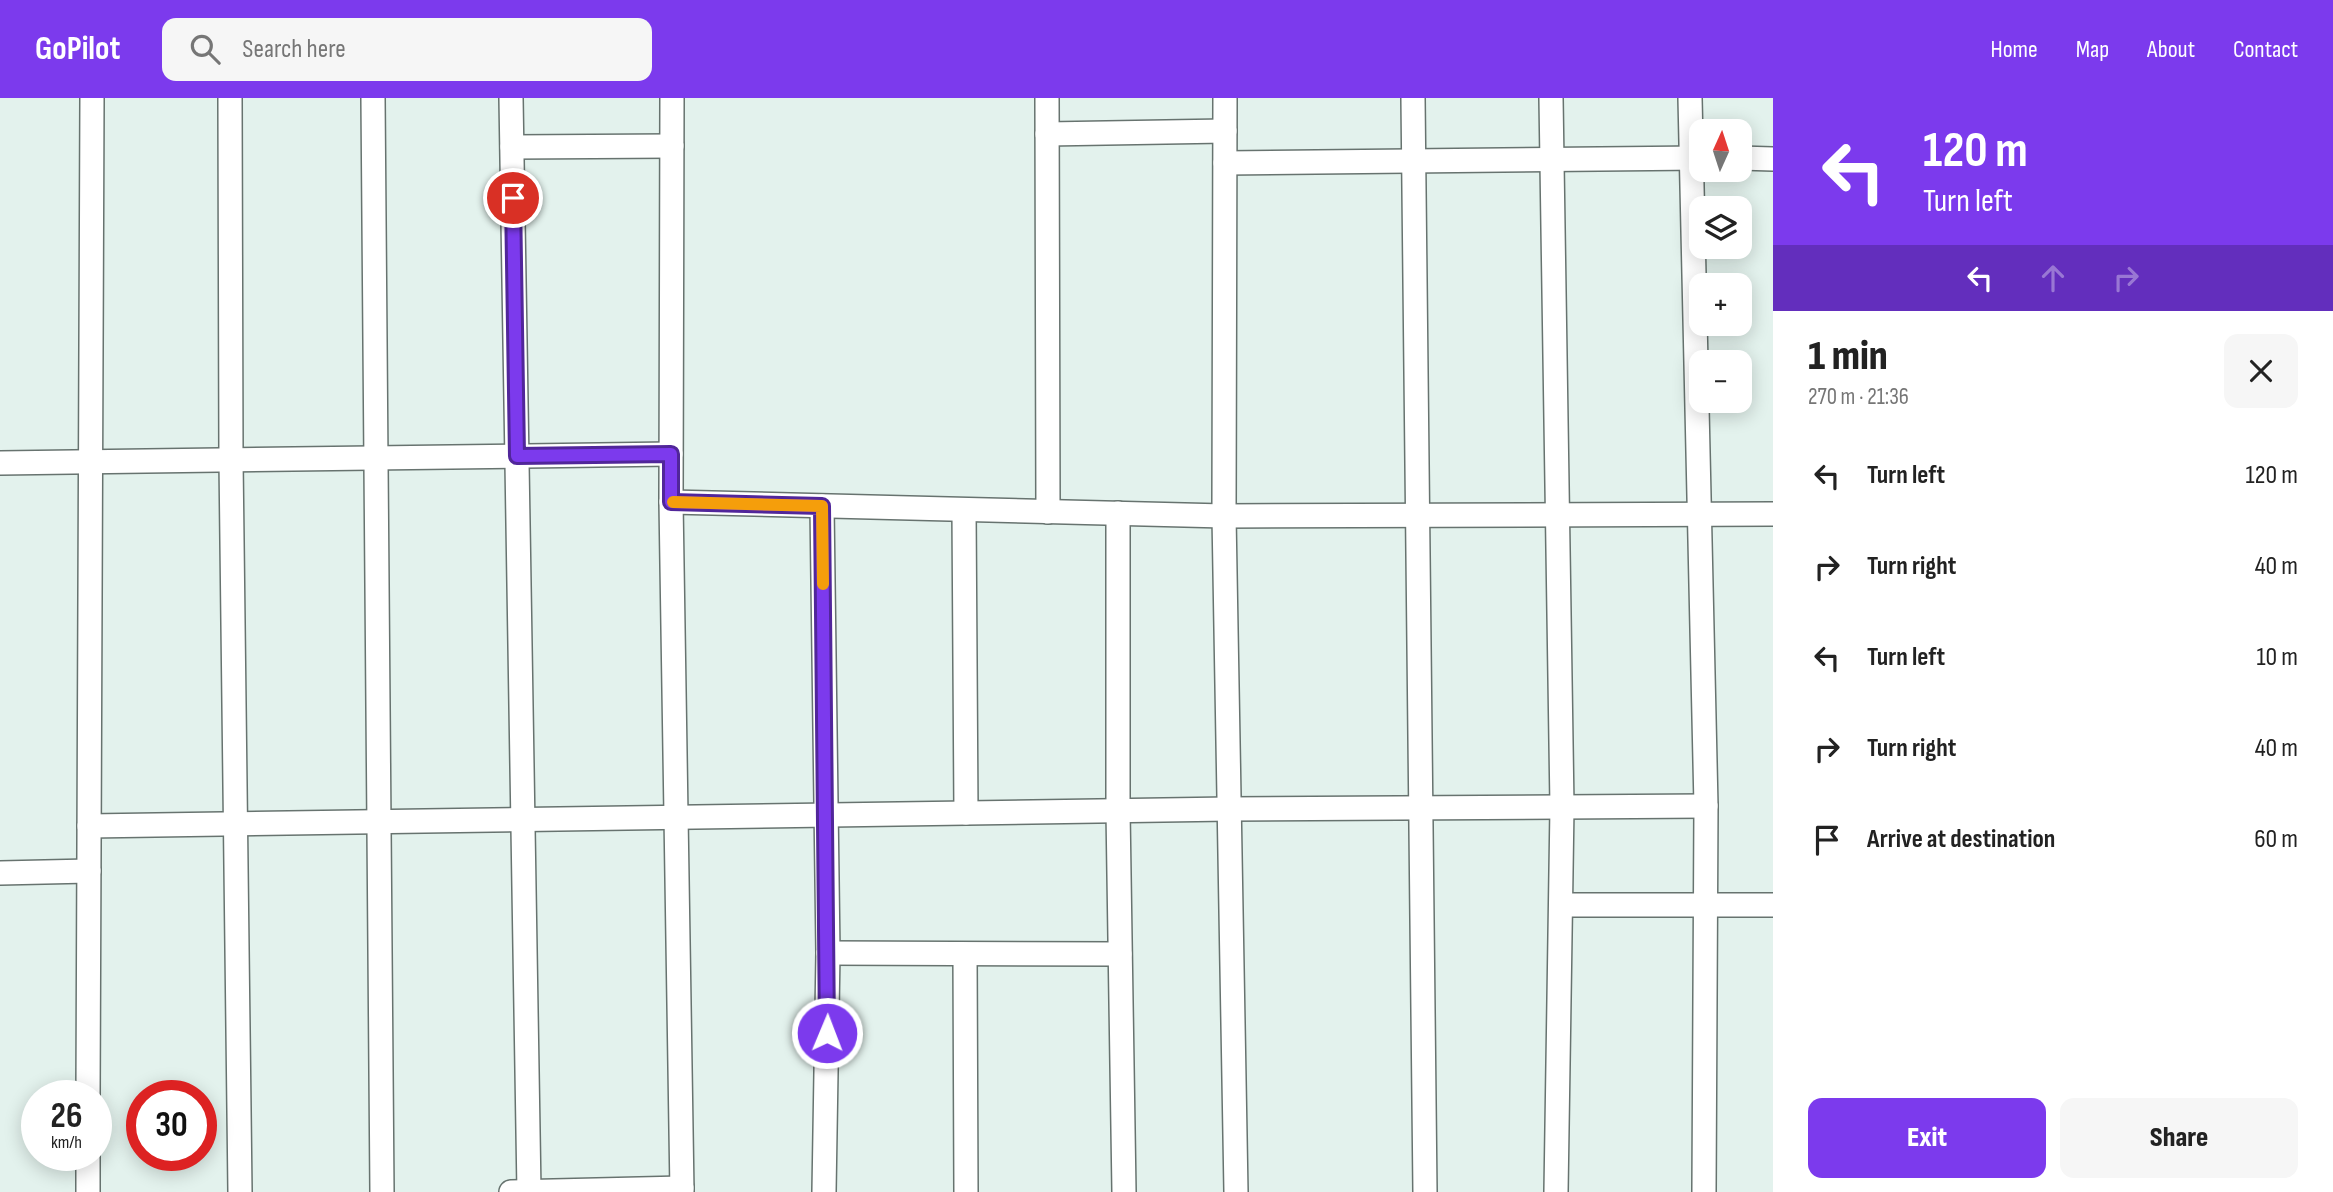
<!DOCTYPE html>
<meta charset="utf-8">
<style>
:root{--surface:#fff;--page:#f6f6f6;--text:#222;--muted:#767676;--accent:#7c3aed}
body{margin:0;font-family:"Sofia Sans Condensed",sans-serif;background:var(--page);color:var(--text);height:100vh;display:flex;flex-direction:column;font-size:26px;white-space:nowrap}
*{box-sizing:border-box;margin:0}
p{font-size:23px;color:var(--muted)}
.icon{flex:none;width:38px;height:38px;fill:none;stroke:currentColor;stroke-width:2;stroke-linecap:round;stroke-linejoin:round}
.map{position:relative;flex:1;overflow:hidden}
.drawer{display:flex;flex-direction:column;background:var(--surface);width:560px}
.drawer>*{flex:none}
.banner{background:#7c3aed;color:#fff;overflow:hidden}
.needle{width:46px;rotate:3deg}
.tools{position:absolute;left:1689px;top:21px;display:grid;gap:14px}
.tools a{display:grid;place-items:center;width:63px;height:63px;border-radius:14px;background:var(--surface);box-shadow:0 4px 18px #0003;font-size:35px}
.speed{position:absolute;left:21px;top:982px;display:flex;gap:14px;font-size:35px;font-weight:700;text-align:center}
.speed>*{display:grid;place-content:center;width:91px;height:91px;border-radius:50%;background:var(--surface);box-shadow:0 4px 18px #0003;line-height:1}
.speed small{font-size:18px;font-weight:400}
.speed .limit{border:10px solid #d22;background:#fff;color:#111}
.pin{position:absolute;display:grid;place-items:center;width:60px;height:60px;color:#fff;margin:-30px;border:4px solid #fff;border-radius:50%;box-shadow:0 2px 7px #0007}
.me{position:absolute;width:77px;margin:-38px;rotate:1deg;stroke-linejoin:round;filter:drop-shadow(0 0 5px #0008)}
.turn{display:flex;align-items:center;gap:24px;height:147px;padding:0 35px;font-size:32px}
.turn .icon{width:91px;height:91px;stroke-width:2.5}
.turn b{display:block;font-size:49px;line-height:60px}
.lanes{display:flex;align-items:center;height:66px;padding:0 35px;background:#0003;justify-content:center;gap:35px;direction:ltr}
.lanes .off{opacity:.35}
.round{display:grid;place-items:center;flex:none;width:74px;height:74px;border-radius:14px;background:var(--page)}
.overview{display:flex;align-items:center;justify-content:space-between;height:119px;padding:0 35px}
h1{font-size:42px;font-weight:800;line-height:52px}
.primary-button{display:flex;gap:14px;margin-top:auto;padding:14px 35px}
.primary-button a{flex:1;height:80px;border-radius:14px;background:var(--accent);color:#fff;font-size:28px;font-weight:800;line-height:80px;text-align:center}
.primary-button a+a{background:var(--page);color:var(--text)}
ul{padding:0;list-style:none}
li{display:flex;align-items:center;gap:21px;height:91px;padding:0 35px}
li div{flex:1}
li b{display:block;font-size:26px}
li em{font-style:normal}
header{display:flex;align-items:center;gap:42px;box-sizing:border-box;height:98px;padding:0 35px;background:var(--accent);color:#fff}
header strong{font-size:33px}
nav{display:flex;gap:38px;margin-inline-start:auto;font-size:24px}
.search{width:490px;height:63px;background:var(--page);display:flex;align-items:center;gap:18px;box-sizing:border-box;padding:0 24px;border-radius:14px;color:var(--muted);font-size:26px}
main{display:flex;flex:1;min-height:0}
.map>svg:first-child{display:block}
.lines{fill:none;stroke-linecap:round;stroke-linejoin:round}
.minor-casing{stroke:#67736f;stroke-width:26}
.minor{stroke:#fff;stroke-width:23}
.route-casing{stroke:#51269a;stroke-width:18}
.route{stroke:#7c3aed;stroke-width:12}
.slow{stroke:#f59e0b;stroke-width:12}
</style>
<header>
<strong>GoPilot</strong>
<div class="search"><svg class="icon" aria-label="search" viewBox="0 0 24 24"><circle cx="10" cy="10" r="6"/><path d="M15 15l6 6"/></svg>Search here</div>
<nav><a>Home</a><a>Map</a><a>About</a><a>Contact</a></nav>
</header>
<main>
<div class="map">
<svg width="1773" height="1094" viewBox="0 0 1773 1094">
<rect width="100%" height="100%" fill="#e3f2ed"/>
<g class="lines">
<defs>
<g id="minor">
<polyline points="230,0 231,362 240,1094"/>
<polyline points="373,0 382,1094"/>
<polyline points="511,0 529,1094"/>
<polyline points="672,0 671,404 682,1094"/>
<polyline points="1047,0 1048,414"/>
<polyline points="1225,0 1224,418 1236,1094"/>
<polyline points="1413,0 1425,1094"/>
<polyline points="1551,0 1562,709 1556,1094"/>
<polyline points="1690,0 1706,708 1704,1094"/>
<polyline points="1047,36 1225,33"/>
<polyline points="512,49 672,48"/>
<polyline points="1740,60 1773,61"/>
<polyline points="1225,65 1701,60"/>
<polyline points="0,365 671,356"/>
<polyline points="671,404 1224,418 1773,416"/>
<polyline points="822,408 828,855 824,1094"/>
<polyline points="964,412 966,715"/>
<polyline points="1118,415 1118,713 1124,1094"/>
<polyline points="89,728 1229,711 1706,708"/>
<polyline points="0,775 89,773"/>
<polyline points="1561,807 1773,807"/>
<polyline points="828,855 1120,856"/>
<polyline points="965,856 966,1094"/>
<polyline points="88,998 92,0"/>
<polyline points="88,1094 88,1057"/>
<polyline points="511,1094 682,1090"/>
</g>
</defs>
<use href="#minor" class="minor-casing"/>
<use href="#minor" class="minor"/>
</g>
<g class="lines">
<defs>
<polyline id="route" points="513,100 517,358 671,356 671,404 822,408 827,935"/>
</defs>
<use href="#route" class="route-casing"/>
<use href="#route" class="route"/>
<polyline class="slow" points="673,404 822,408 823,486"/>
</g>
</svg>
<div class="tools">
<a><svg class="needle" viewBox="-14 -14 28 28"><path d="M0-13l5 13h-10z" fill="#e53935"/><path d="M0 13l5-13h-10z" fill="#767676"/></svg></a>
<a><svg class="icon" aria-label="layers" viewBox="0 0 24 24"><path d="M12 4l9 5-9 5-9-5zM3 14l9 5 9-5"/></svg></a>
<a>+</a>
<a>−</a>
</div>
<div class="speed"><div>26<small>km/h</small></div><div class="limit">30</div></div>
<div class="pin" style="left:513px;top:100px;background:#d93025"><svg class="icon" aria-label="arrive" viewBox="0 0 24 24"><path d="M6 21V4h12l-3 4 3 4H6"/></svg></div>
<svg class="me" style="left:827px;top:935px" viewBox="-20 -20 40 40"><circle r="17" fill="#7c3aed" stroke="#fff" stroke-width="3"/><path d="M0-11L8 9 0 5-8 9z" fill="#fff"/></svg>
</div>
<section class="drawer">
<div class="banner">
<div class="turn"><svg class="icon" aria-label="left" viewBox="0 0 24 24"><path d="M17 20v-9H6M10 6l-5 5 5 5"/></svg><div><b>120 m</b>Turn left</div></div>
<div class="lanes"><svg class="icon" aria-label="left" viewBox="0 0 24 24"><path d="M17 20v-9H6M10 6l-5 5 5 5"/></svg><svg class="icon off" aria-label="ahead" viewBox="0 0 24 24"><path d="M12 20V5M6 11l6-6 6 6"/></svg><svg class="icon off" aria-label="right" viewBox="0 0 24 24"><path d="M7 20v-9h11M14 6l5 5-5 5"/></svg></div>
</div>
<div class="overview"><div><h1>1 min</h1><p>270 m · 21:36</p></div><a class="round"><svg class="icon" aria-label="close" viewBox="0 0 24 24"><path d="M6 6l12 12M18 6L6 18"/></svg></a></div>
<ul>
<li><svg class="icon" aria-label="left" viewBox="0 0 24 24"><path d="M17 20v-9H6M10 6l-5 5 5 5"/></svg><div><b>Turn left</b></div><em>120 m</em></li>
<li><svg class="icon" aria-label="right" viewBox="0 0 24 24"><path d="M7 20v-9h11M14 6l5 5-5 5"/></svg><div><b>Turn right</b></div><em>40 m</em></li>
<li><svg class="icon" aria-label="left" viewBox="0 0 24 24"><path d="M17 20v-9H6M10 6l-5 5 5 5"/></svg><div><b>Turn left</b></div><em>10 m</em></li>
<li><svg class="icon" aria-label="right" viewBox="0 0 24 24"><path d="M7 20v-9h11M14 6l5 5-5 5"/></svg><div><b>Turn right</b></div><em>40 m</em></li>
<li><svg class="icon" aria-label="arrive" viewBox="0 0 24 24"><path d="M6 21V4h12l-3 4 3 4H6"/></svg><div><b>Arrive at destination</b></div><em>60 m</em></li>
</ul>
<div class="primary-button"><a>Exit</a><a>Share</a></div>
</section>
</main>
